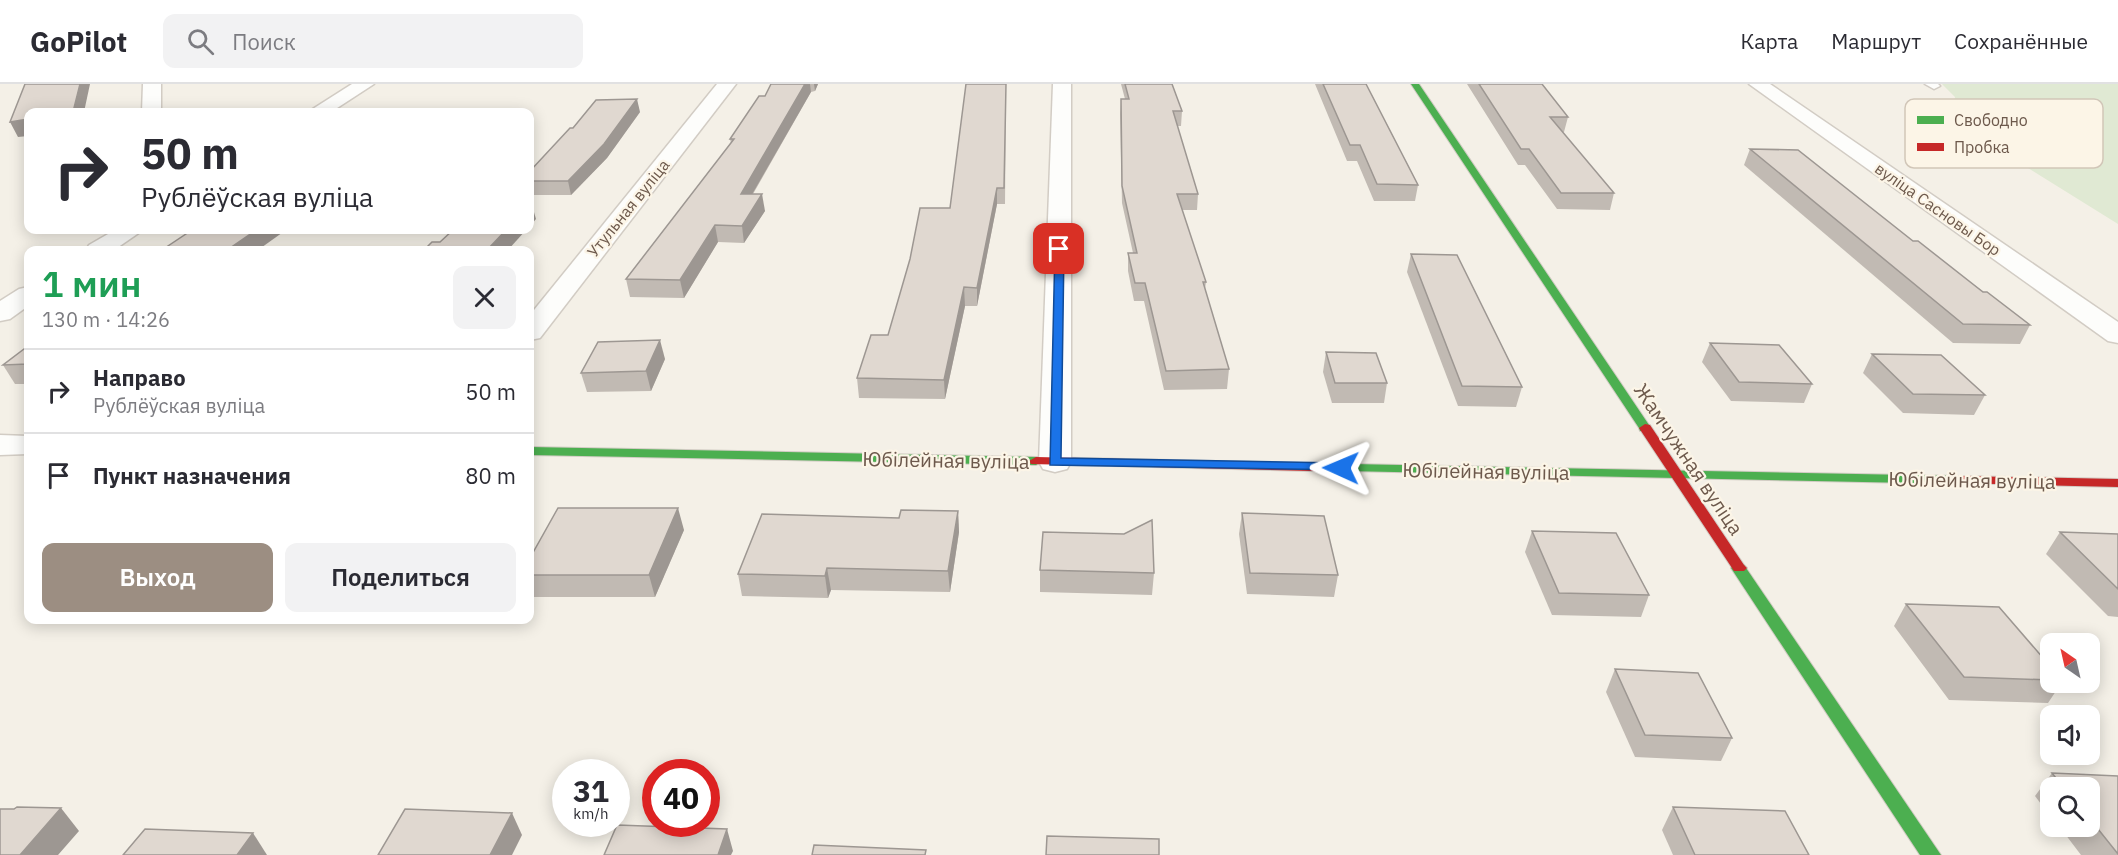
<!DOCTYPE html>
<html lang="ru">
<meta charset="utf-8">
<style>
:root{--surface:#fff;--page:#f2f2f3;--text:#2b2b33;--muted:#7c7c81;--line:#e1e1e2;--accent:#9c8e82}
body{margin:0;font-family:"IBM Plex Sans",sans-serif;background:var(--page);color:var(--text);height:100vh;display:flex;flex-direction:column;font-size:22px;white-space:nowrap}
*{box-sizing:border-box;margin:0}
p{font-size:20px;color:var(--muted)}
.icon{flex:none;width:33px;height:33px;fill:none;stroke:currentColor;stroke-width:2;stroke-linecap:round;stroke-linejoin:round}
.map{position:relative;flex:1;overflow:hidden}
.sheet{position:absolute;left:24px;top:162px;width:510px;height:378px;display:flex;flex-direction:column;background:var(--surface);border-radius:12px;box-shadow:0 3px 15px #0003}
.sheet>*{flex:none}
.banner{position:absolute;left:24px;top:24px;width:510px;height:126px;border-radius:12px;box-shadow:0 3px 15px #0003;background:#fff;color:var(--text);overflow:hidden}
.needle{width:39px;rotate:326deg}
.controls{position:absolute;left:2040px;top:549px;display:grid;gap:12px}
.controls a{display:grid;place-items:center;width:60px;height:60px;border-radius:12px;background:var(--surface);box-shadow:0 3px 15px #0003;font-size:30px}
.speed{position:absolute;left:552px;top:675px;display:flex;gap:12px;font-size:30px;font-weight:700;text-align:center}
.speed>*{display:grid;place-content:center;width:78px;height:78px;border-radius:50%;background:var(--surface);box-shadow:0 3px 15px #0003;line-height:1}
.speed small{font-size:15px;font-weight:400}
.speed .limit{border:9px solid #d22;background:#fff;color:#111}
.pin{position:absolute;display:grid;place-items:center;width:51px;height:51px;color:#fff;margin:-26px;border-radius:12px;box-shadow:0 3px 9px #0006}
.me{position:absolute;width:66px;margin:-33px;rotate:271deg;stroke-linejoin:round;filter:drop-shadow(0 0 4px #0008)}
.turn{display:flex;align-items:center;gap:21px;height:126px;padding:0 18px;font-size:27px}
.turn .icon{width:78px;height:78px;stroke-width:2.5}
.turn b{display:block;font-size:42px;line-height:51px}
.round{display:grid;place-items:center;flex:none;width:63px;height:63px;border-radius:12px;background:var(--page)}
.summary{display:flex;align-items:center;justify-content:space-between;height:102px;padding:0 18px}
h1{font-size:36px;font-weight:600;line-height:45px;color:#1e9e55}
.primary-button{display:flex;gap:12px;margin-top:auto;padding:12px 18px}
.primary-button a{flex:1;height:69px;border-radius:12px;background:var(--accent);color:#fff;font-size:24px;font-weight:600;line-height:69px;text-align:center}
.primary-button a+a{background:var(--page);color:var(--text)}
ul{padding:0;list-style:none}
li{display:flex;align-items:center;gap:18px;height:84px;padding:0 18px;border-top:2px solid var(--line)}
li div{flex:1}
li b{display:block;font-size:22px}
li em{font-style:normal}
header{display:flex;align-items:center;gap:36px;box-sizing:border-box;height:84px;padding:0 30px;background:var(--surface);border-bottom:2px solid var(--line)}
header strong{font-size:28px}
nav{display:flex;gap:33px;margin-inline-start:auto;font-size:21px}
.search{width:420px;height:54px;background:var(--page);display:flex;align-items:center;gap:15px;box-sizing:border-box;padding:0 21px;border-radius:12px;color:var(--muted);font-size:22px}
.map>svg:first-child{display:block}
.green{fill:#e0e9d3}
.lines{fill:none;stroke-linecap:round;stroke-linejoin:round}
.lane-casing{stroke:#d2ccc4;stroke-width:3}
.street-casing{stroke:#d2ccc4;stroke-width:3}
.fast-casing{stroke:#d2ccc4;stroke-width:2}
.jam-casing{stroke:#d2ccc4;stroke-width:2}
.lane{fill:#fdfdfb;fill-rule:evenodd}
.street{fill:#fdfdfb;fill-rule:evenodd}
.fast{fill:#4caf50;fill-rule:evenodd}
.jam{fill:#c62828;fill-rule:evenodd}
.wall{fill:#c1bab3}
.shaded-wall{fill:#9d9792}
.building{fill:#e0d8d0;stroke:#9d9792;stroke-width:1.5}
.route{fill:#1a73e8;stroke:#114b97;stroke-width:1.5}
.labels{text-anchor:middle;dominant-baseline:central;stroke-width:4.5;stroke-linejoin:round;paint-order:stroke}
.far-street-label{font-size:16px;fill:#6d594c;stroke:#fcf5e7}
.street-label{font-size:20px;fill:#6d594c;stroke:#fcf5e7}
.key{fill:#fcf5e7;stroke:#d1c6b8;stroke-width:1.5}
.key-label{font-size:16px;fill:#6d594c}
</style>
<header>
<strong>GoPilot</strong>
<div class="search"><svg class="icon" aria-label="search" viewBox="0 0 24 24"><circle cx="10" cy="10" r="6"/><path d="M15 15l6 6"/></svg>Поиск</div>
<nav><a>Карта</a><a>Маршрут</a><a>Сохранённые</a></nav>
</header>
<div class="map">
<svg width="2118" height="771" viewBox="0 0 2118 771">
<rect width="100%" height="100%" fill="#f4f0e7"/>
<polygon class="green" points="1942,0 2118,0 2118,140 1951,36 1955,13"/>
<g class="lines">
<defs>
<polygon id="lane" points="1925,0 1938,0 1940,2 1934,5"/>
<g id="street">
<polygon points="143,0 161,0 161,28 142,28"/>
<polygon points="352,0 374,0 331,28 308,28"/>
<polygon points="717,0 736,0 540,254 530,256 530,231"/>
<polygon points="1053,0 1071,0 1071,378 1067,385 1055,388 1043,385 1039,378"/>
<polygon points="1749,0 1770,0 2118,238 2118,259 2108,257"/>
<polygon points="115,146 143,146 114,166 86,166 89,161"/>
<polygon points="28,203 28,222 10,235 0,237 0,217 19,205"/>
<polygon points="0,351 28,352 28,370 0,371"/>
</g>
<g id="fast">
<polygon points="1411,0 1419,0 1651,344 1650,347 1640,347 1639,344"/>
<polygon points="530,363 1036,373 1043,377 1036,381 530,371"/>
<polygon points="1351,380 1960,392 1967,396 1960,400 1346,387 1344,384"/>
<polygon points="1739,479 1744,481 1941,771 1920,771 1731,484 1734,481"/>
</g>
<g id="jam">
<polygon points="1645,340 1650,341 1744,481 1747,484 1744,487 1734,487 1639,344"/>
<polygon points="1036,373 1351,380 1358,384 1351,388 1031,380 1029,377"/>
<polygon points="1960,392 2118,395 2118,403 1955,399 1953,396"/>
</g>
</defs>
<use href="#lane" class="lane-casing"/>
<use href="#street" class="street-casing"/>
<use href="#fast" class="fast-casing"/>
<use href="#jam" class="jam-casing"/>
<use href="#lane" class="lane"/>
<use href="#street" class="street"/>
<use href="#fast" class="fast"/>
<use href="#jam" class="jam"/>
</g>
<g class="wall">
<polygon points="771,0 818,0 815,7 811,8 753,110 765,127 744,159 718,158 684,214 630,213 626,195 731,59 730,55 765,12"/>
<polygon points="1121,0 1172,0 1182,27 1181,42 1177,42 1198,110 1197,126 1182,126 1206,198 1205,205 1229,285 1227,305 1164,306 1144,217 1134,217 1128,187 1128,169 1133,169 1122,119 1120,30 1121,15 1125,15"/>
<polygon points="1315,0 1366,0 1418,101 1415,117 1374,117 1357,77 1347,77"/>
<polygon points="1467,0 1542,0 1568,33 1564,48 1562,48 1614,109 1610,126 1557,125 1525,81 1518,81"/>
<polygon points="1006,8 1005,120 997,120 977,222 965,222 945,315 859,314 857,294 888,251"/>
<polygon points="640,28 607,74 571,111 530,111 530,87 573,44"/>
<polygon points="1750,65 1913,157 2030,241 2020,260 1953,259 1744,81"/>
<polygon points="1411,170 1522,303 1516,323 1458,322 1407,188"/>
<polygon points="1710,259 1812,300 1804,319 1731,317 1702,278"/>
<polygon points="28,262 28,300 15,300 3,281"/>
<polygon points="1326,268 1387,299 1384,319 1332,319 1323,288"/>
<polygon points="1872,270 1985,311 1974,331 1903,329 1863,289"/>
<polygon points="665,275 651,307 587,308 581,289"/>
<polygon points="958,427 959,448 950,508 831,506 828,514 742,512 738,490 899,434"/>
<polygon points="1242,429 1338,491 1334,513 1247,510 1239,450"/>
<polygon points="684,446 655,513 530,513 530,474"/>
<polygon points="1532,447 1649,511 1641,533 1552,531 1525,468"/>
<polygon points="2060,448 2118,450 2118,533 2108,532 2046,470"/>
<polygon points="1040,486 1154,489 1152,511 1040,508"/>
<polygon points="1906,520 2050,582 2050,598 2062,598 2048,619 1949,616 1894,542"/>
<polygon points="1615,585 1732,654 1721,677 1635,673 1606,608"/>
<polygon points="2052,689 2118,692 2118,771 2081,771 2059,742 2090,742 2090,704 2050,704 2050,732 2035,712"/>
<polygon points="1673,723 1809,771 1673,771 1662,746"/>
</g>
<g class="shaded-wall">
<polygon points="80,0 90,0 84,28 73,28"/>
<polygon points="805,0 810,0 811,8 743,126 741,110"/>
<polygon points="814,0 818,0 815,7"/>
<polygon points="637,15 640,28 607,74 571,111 568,97"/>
<polygon points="28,35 28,52 18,53 10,38"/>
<polygon points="997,104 997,120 977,222 977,204"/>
<polygon points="762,110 765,127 744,159 742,142"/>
<polygon points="531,118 536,135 530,142 530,120"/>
<polygon points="715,141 718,158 684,214 680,196"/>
<polygon points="256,146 286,146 258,166 227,166"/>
<polygon points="506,146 526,146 508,166 487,166"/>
<polygon points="964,203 965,222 945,315 944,296"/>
<polygon points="660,256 665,275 651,307 646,287"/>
<polygon points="678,424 684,446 655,513 649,491"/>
<polygon points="958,427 959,448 950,508 948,487"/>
<polygon points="827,484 831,506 828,514 825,492"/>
<polygon points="61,724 79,747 58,771 20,771"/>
<polygon points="512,729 522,751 512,771 490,771"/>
<polygon points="727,745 733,767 731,771 718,771"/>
<polygon points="253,749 267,771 237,771"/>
</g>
<g class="building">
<polygon points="25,0 80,0 73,28 28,28 28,35 10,38"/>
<polygon points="771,0 805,0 741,110 762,110 742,142 715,141 680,196 626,195 734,55 730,55 759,12 765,12"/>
<polygon points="966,0 1006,0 1004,104 997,104 977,204 964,203 944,296 857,294 871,251 888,251 910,175 920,124 950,124"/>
<polygon points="1125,0 1172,0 1182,27 1173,27 1198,110 1177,110 1206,198 1203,198 1229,285 1166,287 1145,199 1135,199 1128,169 1137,169 1122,102 1121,15 1129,15"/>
<polygon points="1323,0 1366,0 1418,101 1377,100 1360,61 1350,61"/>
<polygon points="1479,0 1542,0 1568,33 1550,33 1614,109 1561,109 1529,65 1521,65"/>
<polygon points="637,15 604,60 568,97 530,97 530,87 570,44 573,44 596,16"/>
<polygon points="1750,65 1798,66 1913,157 1918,157 1983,208 1987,208 2030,241 1963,240"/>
<polygon points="192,146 256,146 227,166 162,166"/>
<polygon points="453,146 506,146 487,166 424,166 432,158 440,158"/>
<polygon points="1411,170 1457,171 1522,303 1462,302"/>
<polygon points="660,256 646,287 581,289 598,258"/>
<polygon points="1710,259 1779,261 1812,300 1739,298"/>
<polygon points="28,262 28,280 3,281"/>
<polygon points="1326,268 1376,269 1387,299 1335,299"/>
<polygon points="1872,270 1941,271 1985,311 1913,310"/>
<polygon points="558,424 678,424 649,491 530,491 530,474"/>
<polygon points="901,426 958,427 948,487 827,484 825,492 738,490 762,430 899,434"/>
<polygon points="1242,429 1324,432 1338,491 1250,489"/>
<polygon points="1152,436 1154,489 1040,486 1043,448 1124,450"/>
<polygon points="1532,447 1616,449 1649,511 1559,509"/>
<polygon points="2060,448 2118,450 2118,505"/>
<polygon points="1906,520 1999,523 2050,582 2050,596 1964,593"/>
<polygon points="1615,585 1698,589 1732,654 1645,651"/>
<polygon points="2052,689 2118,692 2118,770 2090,735 2090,704 2064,704"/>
<polygon points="17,723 61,724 20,771 0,771 0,725 14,725"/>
<polygon points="1673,723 1785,727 1809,771 1695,771"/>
<polygon points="405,725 512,729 490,771 378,771"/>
<polygon points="617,741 727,745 718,771 604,771"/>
<polygon points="145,745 253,749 237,771 123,771"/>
<polygon points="1047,752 1159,755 1159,771 1046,771"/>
<polygon points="814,761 926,766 925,771 812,771"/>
</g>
<polygon class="route" points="1055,163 1064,165 1061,374 1341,379 1346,381 1346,386 1050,381"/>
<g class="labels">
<g class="far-street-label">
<text transform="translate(628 124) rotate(-51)">Утульная вуліца</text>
<text transform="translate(1938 125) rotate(35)">вуліца Сасновы Бор</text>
</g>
<g class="street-label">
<text transform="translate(1689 375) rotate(56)">Жамчужная вуліца</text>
<text transform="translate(946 376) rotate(1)">Юбілейная вуліца</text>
<text transform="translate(1486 387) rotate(1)">Юбілейная вуліца</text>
<text transform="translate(1972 396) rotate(1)">Юбілейная вуліца</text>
</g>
</g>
<rect x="1905" y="15" width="198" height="69" rx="9" class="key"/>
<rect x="1917" y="32" width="27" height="8" fill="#4caf50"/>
<rect x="1917" y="59" width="27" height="8" fill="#c62828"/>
<g class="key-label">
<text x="1954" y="42">Свободно</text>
<text x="1954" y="69">Пробка</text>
</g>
</svg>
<div class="controls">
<a><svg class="needle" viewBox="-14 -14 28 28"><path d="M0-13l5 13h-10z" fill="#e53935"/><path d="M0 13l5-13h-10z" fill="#7c7c81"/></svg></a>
<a><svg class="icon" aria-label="sound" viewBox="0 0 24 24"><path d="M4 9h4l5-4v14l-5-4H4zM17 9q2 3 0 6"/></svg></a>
<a><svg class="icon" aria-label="search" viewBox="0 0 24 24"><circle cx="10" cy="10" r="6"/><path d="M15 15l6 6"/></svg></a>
</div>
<div class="speed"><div>31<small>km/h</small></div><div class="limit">40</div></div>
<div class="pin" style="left:1059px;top:165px;background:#d93025"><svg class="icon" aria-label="arrive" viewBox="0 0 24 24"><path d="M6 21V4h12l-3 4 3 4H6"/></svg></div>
<svg class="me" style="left:1341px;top:384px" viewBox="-20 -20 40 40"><path d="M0-17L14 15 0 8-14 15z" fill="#1a73e8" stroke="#fff" stroke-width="4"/></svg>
<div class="banner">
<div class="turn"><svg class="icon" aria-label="right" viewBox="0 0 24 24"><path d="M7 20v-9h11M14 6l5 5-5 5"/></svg><div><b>50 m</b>Рублёўская вуліца</div></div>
</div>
<section class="sheet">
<div class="summary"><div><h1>1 мин</h1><p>130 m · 14:26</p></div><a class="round"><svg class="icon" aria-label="close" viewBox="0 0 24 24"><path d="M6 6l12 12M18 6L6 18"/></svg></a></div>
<ul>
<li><svg class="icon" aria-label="right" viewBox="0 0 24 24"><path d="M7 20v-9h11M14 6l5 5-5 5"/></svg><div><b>Направо</b><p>Рублёўская вуліца</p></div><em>50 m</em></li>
<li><svg class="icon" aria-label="arrive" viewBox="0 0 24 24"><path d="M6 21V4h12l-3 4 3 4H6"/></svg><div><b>Пункт назначения</b></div><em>80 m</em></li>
</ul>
<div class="primary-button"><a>Выход</a><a>Поделиться</a></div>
</section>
</div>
